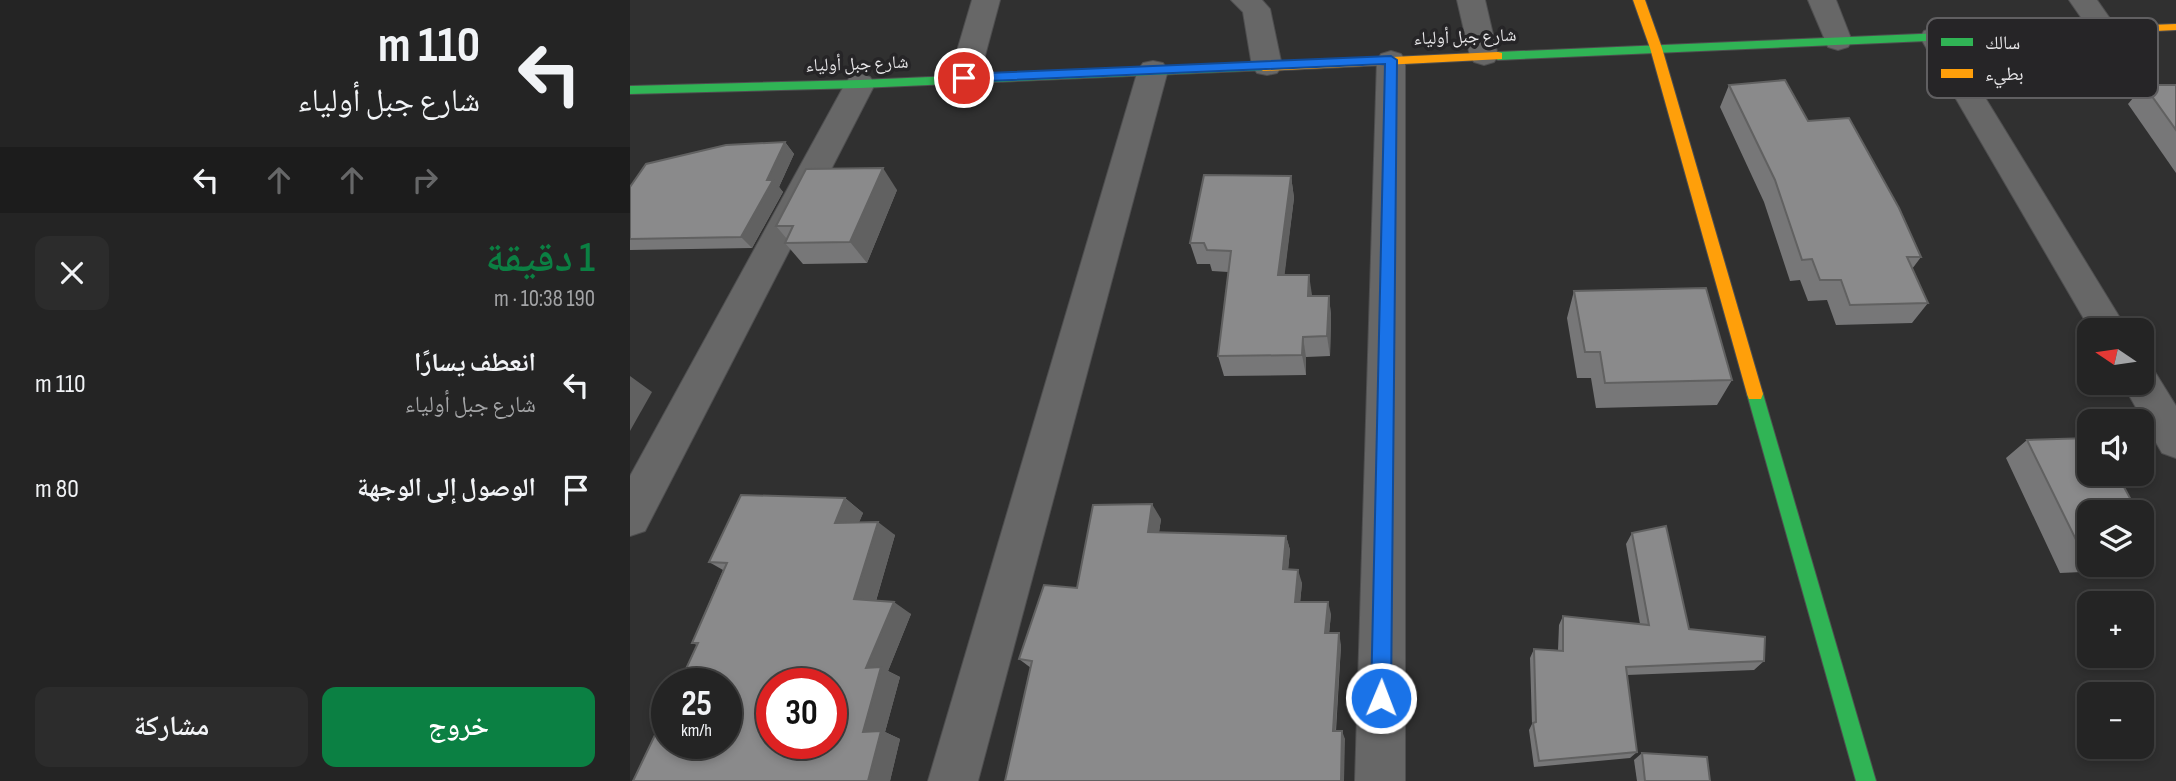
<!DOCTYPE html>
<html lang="ar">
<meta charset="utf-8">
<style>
:root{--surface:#242424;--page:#2c2c2c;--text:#f1f3f6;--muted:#a3a4a6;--line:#414141;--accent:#0b8043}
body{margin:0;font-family:"Sofia Sans Condensed","Noto Naskh Arabic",sans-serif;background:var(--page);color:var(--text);direction:rtl;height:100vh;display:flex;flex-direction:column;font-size:26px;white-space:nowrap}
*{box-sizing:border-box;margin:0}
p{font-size:23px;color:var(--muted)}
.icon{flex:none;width:38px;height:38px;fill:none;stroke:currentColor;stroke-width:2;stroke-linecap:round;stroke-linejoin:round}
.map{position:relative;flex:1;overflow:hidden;direction:ltr}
.details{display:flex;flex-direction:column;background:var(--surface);width:630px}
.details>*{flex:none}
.banner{background:#242424;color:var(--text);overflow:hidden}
.needle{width:46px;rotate:283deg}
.tools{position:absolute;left:1447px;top:318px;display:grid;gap:14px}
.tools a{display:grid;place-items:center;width:77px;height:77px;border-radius:14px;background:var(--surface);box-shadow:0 4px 10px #0003,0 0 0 2px var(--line);font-size:35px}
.speed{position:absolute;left:21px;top:668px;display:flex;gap:14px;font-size:35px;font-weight:700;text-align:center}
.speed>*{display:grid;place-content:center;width:91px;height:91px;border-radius:50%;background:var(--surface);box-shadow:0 4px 10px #0003,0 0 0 2px var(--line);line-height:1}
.speed small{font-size:18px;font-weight:400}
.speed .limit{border:10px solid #d22;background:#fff;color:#111}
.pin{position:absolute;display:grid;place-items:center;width:60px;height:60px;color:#fff;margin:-30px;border:4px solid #fff;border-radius:50%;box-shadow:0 2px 7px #0007}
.me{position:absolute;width:77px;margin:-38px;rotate:1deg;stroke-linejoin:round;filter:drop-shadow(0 0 5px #0008)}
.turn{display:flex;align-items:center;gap:24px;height:147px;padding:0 35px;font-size:32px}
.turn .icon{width:91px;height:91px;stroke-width:2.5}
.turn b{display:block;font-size:49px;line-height:60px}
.lanes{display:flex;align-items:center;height:66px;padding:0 35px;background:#0003;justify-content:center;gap:35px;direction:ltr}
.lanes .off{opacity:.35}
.round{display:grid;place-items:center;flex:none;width:74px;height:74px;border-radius:14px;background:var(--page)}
.overview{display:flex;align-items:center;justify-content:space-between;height:119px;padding:0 35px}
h1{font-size:42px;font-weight:600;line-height:52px;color:var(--accent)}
.primary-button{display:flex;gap:14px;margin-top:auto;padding:14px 35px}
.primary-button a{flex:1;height:80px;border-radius:14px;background:var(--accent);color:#fff;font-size:28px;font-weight:600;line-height:80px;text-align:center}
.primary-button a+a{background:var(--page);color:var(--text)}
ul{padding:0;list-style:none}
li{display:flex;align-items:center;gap:21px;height:105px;padding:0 35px}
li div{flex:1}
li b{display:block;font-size:26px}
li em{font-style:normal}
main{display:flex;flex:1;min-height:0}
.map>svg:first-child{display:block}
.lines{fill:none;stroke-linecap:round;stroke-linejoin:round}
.street-casing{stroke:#4e4e4f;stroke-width:2}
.fast-casing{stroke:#4e4e4f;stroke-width:2}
.slow-casing{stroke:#4e4e4f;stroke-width:2}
.street{fill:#676767;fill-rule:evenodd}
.fast{fill:#30b455;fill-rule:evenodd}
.slow{fill:#ff9f0a;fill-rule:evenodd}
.wall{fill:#777778}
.shaded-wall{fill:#616161}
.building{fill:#8a8a8b;stroke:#616161;stroke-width:2;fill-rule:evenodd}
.route{fill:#1a73e8;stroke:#114b97;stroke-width:2}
.labels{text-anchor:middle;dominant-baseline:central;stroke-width:7;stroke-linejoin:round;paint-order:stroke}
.far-street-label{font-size:18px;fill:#e8e7e9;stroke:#262527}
.key{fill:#262527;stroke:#605f61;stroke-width:2}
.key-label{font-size:19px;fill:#e8e7e9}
</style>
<main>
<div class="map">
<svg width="1546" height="781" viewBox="0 0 1546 781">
<rect width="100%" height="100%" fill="#303030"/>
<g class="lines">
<defs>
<g id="street">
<polygon points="342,0 370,0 349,78 344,85 334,87 324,85 319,78"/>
<polygon points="601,0 632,0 640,9 652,66 647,73 637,75 627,73 622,66 613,12"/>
<polygon points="827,0 855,0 868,56 864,62 854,65 844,62 840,56"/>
<polygon points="1178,0 1206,0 1222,41 1218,47 1208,50 1198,47"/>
<polygon points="1439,0 1467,0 1488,30 1484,36 1474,39 1464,36"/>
<polygon points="1304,28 1314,31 1318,37 1498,331 1461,331 1290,37 1294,31"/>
<polygon points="761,51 771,54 775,60 775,781 725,781 747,60 751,54"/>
<polygon points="523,61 533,63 538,70 348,781 298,781 508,70 513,63"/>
<polygon points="230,74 240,77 245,84 15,531 0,536 0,476 215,84 220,77"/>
<polygon points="1512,367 1525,372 1546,406 1546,458 1532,453 1492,383 1512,383"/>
</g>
<g id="fast">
<polygon points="1361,31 1365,32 1365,38 868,60 862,56 868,52"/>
<polygon points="633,63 639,67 637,70 230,88 0,94 0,86 230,80"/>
<polygon points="1125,387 1131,389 1133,394 1246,781 1226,781 1117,394 1119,389"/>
</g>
<g id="slow">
<polygon points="1003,0 1015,0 1032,48 1133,394 1131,399 1119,399 1117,394 1020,48"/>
<polygon points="1546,24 1546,30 1361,39 1355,35 1361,31"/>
<polygon points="868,52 872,53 872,59 633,71 627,67 633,63"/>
</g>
</defs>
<use href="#street" class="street-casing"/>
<use href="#fast" class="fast-casing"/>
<use href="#slow" class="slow-casing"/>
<use href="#street" class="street"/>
<use href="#fast" class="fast"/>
<use href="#slow" class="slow"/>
</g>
<g class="wall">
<polygon points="1099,85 1178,121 1291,257 1282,269 1298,303 1282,323 1206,325 1197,300 1178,301 1170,280 1160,281 1134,202 1090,107"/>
<polygon points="1514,85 1546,85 1546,173 1498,104"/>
<polygon points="155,142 164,154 149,187 153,192 122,248 0,250 0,187"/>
<polygon points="661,176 664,198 654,275 682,296 699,296 701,316 700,356 676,357 676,375 594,376 588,356 598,272 582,271 580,264 567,264 560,243"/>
<polygon points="267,190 237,263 173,264 155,243 157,239 146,226"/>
<polygon points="944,291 1102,380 1087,405 966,408 961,378 947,378 937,318"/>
<polygon points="1397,440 1460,513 1460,565 1485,565 1474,571 1430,573 1376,458"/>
<polygon points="215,498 233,513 229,522 265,535 246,601 281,614 258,671 270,677 255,732 270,739 260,781 3,781 67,645 62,643 93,570 79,562"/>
<polygon points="531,519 529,532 656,536 660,550 658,569 672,583 670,602 701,614 699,633 711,645 706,731 715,739 401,668 389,659"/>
<polygon points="1002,533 1059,629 1134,661 1124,670 997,675 1007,752 1000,758 904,767 899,730 902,724 900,658 904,649 928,650 929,625 933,616 1010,624 996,544"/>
<polygon points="1012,753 1080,781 1007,781 1004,760"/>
</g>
<g class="shaded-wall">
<polygon points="155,142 164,154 149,187 153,192 122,248 111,237"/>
<polygon points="253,168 267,190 237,263 220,242"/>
<polygon points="661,176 664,198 652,296 648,275"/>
<polygon points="679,275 682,295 678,296"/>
<polygon points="699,296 701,316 700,356 697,336"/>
<polygon points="673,337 676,357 676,375 672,355"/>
<polygon points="0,376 22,392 0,431"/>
<polygon points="215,498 233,513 223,537 205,523"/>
<polygon points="522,504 531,519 527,546 518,532"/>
<polygon points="248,522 265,535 243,611 224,599"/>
<polygon points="656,536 660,550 657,582 653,569"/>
<polygon points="668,570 672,583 669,614 665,602"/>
<polygon points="264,602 281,614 258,671 270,677 255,732 270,739 260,781 238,781 233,732 236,668"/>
<polygon points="698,602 701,614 698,645 695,633"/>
<polygon points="709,633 711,645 705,739 703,731"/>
<polygon points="712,731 715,739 714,781 711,781"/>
</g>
<g class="building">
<polygon points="1155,80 1178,121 1219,118 1269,208 1291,257 1277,257 1298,303 1220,305 1211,280 1190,280 1182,259 1172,260 1145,180 1099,85"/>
<polygon points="1514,85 1546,85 1546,130"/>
<polygon points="155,142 137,180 143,180 111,237 0,239 0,187 16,164 96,145"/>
<polygon points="253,168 220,242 155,243 163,226 146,226 176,169"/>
<polygon points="574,175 661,176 648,275 679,275 678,296 699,296 697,336 673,337 672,355 588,356 601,251 577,250 574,243 560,243"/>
<polygon points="1076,288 1102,380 975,383 970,352 955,352 944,291"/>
<polygon points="1460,438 1460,474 1487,474 1508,513 1460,513 1460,558 1455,558 1397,440"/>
<path d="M 111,495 L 215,498 L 205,523 L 248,522 L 224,599 L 264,602 L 236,668 L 251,667 L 233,732 L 251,731 L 238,781 L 3,781 L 37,710 L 37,744 L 96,744 L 96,684 L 49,684 L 68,643 L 62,643 L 97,563 L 79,562 ZM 142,684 L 201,684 L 201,744 L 142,744 Z"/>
<polygon points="522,504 518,532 656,536 653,569 668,570 665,602 698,602 695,633 709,633 703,731 712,731 711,781 375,781 402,661 389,659 414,585 447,588 463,505"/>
<polygon points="1512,520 1520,535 1512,535"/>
<polygon points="1036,526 1059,629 1135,637 1134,661 996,667 1007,752 909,761 903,723 906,722 904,649 933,651 933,616 1019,625 1002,533"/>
<polygon points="1012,753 1077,757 1080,781 1015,781"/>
</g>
<polygon class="route" points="761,56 767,60 761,698 758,705 751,708 744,705 741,698 755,64 334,82 328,78 334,74"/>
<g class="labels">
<g class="far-street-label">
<text transform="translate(835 37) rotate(-2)">شارع جبل أولياء</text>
<text transform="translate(227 64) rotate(-2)">شارع جبل أولياء</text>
</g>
</g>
<rect x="1297" y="18" width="231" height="80" rx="10" class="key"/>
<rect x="1311" y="38" width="32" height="8" fill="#30b455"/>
<rect x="1311" y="69" width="32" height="9" fill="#ff9f0a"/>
<g class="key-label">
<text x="1355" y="49">سالك</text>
<text x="1355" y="80">بطيء</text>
</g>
</svg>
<div class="tools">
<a><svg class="needle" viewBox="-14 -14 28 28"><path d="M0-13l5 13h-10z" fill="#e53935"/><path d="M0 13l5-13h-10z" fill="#a3a4a6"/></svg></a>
<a><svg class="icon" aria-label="sound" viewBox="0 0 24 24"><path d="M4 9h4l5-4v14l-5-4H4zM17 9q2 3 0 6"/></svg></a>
<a><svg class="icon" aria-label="layers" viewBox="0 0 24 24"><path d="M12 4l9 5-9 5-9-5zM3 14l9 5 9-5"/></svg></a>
<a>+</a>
<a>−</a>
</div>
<div class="speed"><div>25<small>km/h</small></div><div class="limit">30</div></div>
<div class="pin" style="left:334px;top:78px;background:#d93025"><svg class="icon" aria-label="arrive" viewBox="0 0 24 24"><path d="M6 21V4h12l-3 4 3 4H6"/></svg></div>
<svg class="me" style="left:751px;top:698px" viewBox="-20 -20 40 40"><circle r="17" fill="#1a73e8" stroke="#fff" stroke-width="3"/><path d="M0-11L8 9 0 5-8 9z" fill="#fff"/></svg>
</div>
<section class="details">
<div class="banner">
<div class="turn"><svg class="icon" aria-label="left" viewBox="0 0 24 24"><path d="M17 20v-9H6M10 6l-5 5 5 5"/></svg><div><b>110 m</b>شارع جبل أولياء</div></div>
<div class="lanes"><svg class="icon" aria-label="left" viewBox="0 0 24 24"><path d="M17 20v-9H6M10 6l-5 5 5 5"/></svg><svg class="icon off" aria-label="ahead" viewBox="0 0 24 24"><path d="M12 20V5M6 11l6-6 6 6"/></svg><svg class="icon off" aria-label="ahead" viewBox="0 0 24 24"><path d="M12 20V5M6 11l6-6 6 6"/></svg><svg class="icon off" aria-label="right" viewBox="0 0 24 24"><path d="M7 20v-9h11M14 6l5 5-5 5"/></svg></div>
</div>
<div class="overview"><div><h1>1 دقيقة</h1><p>190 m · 10:38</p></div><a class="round"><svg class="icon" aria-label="close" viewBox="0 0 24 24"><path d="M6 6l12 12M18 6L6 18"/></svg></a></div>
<ul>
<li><svg class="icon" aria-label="left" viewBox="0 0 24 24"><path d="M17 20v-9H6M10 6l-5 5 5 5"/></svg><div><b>انعطف يسارًا</b><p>شارع جبل أولياء</p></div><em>110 m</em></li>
<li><svg class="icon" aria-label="arrive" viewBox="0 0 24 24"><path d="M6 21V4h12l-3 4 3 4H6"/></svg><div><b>الوصول إلى الوجهة</b></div><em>80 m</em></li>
</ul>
<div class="primary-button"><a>خروج</a><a>مشاركة</a></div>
</section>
</main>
